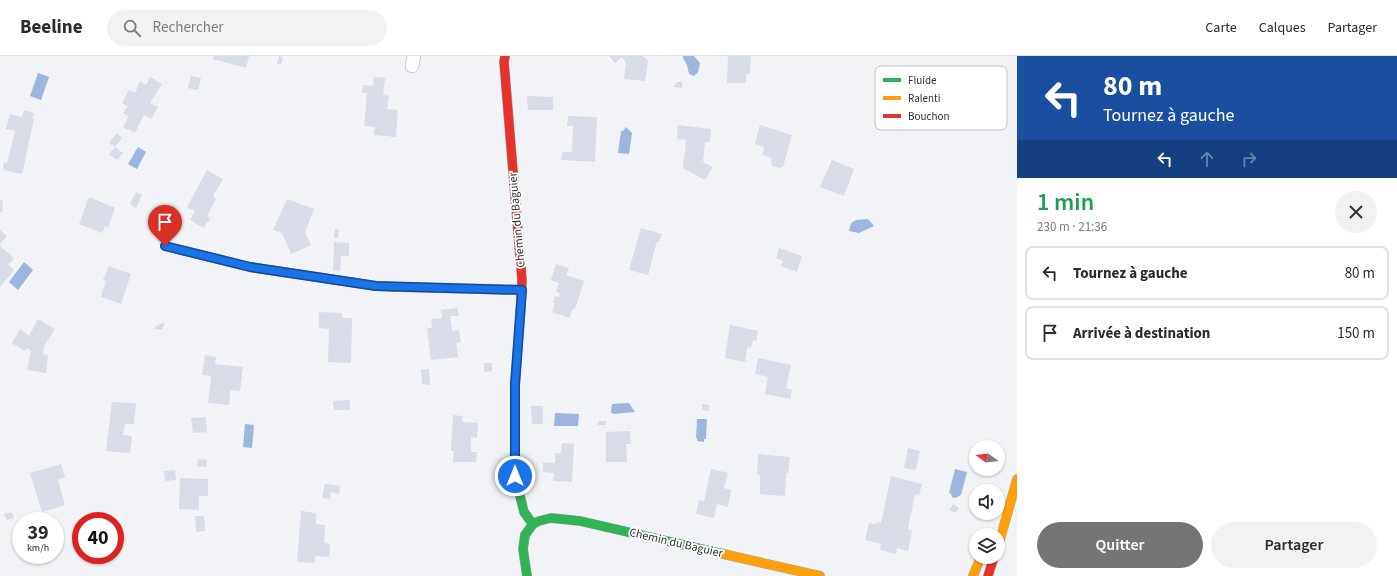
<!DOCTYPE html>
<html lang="fr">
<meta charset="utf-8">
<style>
:root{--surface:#fff;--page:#f2f2f3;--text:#2b2b33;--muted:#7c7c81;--line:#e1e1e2;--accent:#747577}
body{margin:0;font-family:"Source Sans 3",sans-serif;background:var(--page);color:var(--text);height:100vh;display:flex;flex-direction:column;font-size:15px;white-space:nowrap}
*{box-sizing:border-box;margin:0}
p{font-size:13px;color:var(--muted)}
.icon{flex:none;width:22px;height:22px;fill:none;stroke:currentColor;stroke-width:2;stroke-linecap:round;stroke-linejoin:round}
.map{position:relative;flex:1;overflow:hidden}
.panel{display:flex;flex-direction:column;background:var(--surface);width:380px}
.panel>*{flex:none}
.banner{background:#1a4fa0;color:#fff;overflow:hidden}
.needle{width:26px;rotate:284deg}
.buttons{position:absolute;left:969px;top:384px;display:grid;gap:8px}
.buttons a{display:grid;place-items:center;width:36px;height:36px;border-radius:50%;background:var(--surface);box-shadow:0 1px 3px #0004;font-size:20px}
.speed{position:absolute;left:12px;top:456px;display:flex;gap:8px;font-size:20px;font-weight:700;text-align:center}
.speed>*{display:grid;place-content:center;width:52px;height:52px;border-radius:50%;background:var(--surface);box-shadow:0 1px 3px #0004;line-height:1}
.speed small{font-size:10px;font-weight:400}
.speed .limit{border:6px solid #d22;background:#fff;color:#111}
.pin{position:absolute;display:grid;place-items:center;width:34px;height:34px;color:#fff;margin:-41px -17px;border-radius:50% 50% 50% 0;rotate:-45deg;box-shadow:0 0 4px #0007}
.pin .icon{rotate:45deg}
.me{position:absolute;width:44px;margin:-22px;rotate:0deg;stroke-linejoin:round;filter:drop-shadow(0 0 3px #0008)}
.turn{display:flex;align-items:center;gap:14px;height:84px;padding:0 20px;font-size:18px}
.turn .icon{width:52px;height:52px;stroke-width:2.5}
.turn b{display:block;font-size:28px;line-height:34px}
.lanes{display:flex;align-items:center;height:38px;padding:0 20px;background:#0003;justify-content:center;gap:20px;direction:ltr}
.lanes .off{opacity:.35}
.round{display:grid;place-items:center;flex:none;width:42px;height:42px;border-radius:21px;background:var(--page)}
.head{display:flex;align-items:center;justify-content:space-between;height:68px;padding:0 20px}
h1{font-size:24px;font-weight:600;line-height:30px;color:#1e9e55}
.button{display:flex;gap:8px;margin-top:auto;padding:8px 20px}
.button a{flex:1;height:46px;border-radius:24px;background:var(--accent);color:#fff;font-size:16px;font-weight:600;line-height:46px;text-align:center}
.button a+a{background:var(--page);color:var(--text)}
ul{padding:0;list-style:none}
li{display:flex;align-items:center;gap:12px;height:54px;margin:0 8px 6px;padding:0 12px;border:2px solid var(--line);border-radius:8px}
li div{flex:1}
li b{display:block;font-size:15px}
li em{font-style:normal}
header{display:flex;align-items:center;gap:24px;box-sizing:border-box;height:56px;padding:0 20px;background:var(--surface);border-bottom:1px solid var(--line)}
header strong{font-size:19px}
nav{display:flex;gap:22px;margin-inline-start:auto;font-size:14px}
.search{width:280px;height:36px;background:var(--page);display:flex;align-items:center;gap:10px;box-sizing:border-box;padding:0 14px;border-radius:22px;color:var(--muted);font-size:15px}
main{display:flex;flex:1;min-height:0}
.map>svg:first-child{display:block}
.water{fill:#9eb5dd}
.building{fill:#d7dce6}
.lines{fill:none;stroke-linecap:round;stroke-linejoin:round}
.street-casing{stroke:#aaacae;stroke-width:14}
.fast-casing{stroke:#aaacae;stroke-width:10}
.slow-casing{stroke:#aaacae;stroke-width:10}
.jam-casing{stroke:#aaacae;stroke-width:10}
.street{stroke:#fdfdfe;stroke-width:13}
.fast{stroke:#30b455;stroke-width:9}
.slow{stroke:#ff9f0a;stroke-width:9}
.jam{stroke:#e5322d;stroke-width:9}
.route-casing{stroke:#114b97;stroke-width:10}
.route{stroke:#1a73e8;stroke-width:7}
.labels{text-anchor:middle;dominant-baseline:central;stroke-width:3.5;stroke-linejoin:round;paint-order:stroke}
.street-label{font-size:12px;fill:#303133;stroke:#fff}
.key{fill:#fff;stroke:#c1c1c2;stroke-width:1}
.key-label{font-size:11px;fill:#303133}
</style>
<header>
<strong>Beeline</strong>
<div class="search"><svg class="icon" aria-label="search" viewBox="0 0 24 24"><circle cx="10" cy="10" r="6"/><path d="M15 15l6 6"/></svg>Rechercher</div>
<nav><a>Carte</a><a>Calques</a><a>Partager</a></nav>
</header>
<main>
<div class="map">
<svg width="1017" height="520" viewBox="0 0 1017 520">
<rect width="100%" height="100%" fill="#f1f3f6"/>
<g class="water">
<polygon points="683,0 694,0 700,7 698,16 694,20 689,18 687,9 683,2"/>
<polygon points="38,17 49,21 41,44 30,40"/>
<polygon points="626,71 632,77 629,98 618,97 621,75 623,75"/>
<polygon points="138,91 146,96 137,113 128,108"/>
<polygon points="868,163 874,170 859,177 849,175 851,167 856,164"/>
<polygon points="24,206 33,214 18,234 9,226"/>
<polygon points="629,347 635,356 613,358 611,356 612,348"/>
<polygon points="555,357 579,358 578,370 554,370"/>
<polygon points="697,363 707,363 706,383 704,383 704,386 697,385 697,382 696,382"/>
<polygon points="245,368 254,369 252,392 243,391"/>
<polygon points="955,413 967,416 961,439 955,442 952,441 951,438 949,437"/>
</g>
<g class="building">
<polygon points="214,0 249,0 246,12 213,3"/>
<polygon points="279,0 283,1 281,9 277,8"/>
<polygon points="609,0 643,0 648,5 645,25 624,23 626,7 622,1 615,7"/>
<polygon points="728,0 751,0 750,18 746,18 746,27 727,27"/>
<polygon points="191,20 201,22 198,34 188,32"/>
<polygon points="150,21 162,28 150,47 158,51 151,63 144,59 135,77 123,71 129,60 123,57 128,50 122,47 129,34 135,37 140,25 146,29"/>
<polygon points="374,21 385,22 383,39 389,40 387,53 398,54 396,81 374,79 375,71 364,70 367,37 362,37 363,29 373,30"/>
<polygon points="677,26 682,26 682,32 673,31"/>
<polygon points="527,40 553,41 553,54 528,54"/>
<polygon points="24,54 34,57 32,63 34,63 22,118 3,114 4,106 7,107 15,75 6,73 10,58 22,61"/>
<polygon points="568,60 597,61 595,106 561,104 562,96 572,96 573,70 567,70"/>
<polygon points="678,69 711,73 710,86 705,86 703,106 713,111 705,124 683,112 686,84 677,83"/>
<polygon points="760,69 792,79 783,111 780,112 773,110 771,108 772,102 762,99 764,91 755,88"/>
<polygon points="117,77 122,82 115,91 109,87"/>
<polygon points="115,91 123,97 117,104 109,98"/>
<polygon points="832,104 854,113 844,140 820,131"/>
<polygon points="207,114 223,123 213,140 216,143 207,160 210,162 204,172 190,164 195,155 187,151"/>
<polygon points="136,136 142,139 136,152 130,148"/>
<polygon points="89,141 115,152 108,171 105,170 102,177 79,168"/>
<polygon points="287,143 314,153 305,176 311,189 291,198 282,177 273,174"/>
<polygon points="0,144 3,145 2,156 0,156"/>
<polygon points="641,172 662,178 659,186 657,185 648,219 629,214"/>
<polygon points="335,173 339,173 338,182 334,182"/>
<polygon points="0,174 7,180 0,188"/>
<polygon points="334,186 349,187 349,200 341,200 340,215 333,214"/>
<polygon points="0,190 14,202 8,209 14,214 0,231"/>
<polygon points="779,192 802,200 797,216 781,210 783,205 776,202"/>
<polygon points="556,208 569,212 566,219 584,225 575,253 573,252 569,262 552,256 555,247 553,246 555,240 559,241 560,237 556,236 559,227 551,224"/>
<polygon points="109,210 131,218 121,248 101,241 106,225 103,224"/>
<polygon points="457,252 459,260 450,260 452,275 459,274 461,286 456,287 458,301 431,304 427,272 432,272 431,263 442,262 441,254"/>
<polygon points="319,256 342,257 342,262 352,262 351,307 328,306 329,273 319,272"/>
<polygon points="38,263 55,273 44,290 43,298 48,299 46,317 27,314 31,295 27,292 25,295 12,287 20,273 29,280"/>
<polygon points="165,266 162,274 154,273 156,270"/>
<polygon points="730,269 758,275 756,285 753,284 751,292 747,291 745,306 725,302"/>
<polygon points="205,299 216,301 215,308 243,311 240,335 230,334 229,349 208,347 211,320 202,319"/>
<polygon points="758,302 791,309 786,332 792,334 790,343 765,338 768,321 755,318"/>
<polygon points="484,307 492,307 492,315 484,316"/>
<polygon points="429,313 430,329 422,328 421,314"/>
<polygon points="350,344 350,354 334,354 333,345"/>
<polygon points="112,346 136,347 134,368 125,368 123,379 132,380 130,397 106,395"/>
<polygon points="702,348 709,349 709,355 702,354"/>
<polygon points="531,350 543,350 543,368 532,368"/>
<polygon points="453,359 463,360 462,366 478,367 477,382 471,381 471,396 477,396 476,406 453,406 454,395 451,395"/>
<polygon points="206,361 207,376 193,377 191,362"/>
<rect x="598" y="365" width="8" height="4"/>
<polygon points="630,375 631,388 626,388 627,406 606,406 606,376"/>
<polygon points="562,387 574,388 572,426 553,425 554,417 543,416 543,406 555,407 555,397 561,397"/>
<polygon points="908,392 920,395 916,414 904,412"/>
<polygon points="758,398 790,401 788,417 786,417 785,440 760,438 760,419 757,419"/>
<polygon points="198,403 207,404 206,411 197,410"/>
<polygon points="61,408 65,421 58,424 65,449 42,456 30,417"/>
<polygon points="711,413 728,417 724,432 731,434 728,451 717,448 714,462 696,458 699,444 704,445"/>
<polygon points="175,414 176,424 165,425 164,415"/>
<polygon points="891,420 922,428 919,439 915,438 908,473 912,475 908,495 897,492 896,498 880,494 881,488 865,484 869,467 876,468 877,466 881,467"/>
<polygon points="180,422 208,423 208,440 199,440 199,454 179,453"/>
<polygon points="325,428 340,430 339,438 331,436 330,443 322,442"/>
<polygon points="953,448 959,452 956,457 950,454"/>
<polygon points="301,455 316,457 316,468 325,469 324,487 330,488 329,501 315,500 315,507 297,506"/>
<polygon points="12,456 14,462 7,464 4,458"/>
<polygon points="195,460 204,460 205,475 196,476"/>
</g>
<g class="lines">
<defs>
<polyline id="street" points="412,10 414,0"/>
<g id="fast">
<polyline points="521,246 515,329 515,420 524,456 532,467"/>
<polyline points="527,520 523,493 525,479 533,468 539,465 551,462 580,465 719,497"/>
</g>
<g id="slow">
<polyline points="397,231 522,234"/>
<polyline points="998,491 1017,423"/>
<polyline points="719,497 820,520"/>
<polyline points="973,520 981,501"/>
</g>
<g id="jam">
<polyline points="505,0 504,6 522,224 521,246"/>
<polyline points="165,190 250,211 376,230 397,231"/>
<polyline points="988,520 994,501"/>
</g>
</defs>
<use href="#street" class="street-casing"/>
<use href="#fast" class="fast-casing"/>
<use href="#slow" class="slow-casing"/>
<use href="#jam" class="jam-casing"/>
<use href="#street" class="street"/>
<use href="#fast" class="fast"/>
<use href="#slow" class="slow"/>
<use href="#jam" class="jam"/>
</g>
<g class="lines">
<defs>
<polyline id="route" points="165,190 250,211 376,230 522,234 515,329 515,420"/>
</defs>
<use href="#route" class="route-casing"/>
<use href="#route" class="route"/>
</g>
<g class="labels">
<g class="street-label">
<text transform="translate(517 164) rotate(-95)">Chemin du Baguier</text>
<text transform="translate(676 487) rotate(13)">Chemin du Baguier</text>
</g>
</g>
<rect x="875" y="10" width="132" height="64" rx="6" class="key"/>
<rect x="883" y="22" width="18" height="4" fill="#30b455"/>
<rect x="883" y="40" width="18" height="4" fill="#ff9f0a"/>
<rect x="883" y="58" width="18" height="4" fill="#e5322d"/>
<g class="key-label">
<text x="908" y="28">Fluide</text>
<text x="908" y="46">Ralenti</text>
<text x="908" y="64">Bouchon</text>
</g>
</svg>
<div class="buttons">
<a><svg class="needle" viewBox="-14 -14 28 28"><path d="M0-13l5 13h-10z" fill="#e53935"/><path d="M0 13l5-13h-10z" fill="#7c7c81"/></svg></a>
<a><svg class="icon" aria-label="sound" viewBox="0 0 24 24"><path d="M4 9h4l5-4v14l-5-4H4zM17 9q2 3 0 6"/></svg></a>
<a><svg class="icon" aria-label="layers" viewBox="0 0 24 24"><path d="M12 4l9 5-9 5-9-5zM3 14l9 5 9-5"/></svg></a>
</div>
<div class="speed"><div>39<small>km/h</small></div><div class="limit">40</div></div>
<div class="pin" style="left:165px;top:190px;background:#d93025"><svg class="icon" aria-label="arrive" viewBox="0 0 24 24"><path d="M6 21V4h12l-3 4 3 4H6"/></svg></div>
<svg class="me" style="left:515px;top:420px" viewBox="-20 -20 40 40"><circle r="17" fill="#1a73e8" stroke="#fff" stroke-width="3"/><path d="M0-11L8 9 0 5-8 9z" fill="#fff"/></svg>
</div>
<section class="panel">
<div class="banner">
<div class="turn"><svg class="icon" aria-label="left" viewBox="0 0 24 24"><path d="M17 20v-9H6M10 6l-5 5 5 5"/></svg><div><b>80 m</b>Tournez à gauche</div></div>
<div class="lanes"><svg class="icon" aria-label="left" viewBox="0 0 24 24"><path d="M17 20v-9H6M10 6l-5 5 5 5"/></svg><svg class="icon off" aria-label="ahead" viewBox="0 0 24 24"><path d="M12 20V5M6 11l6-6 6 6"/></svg><svg class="icon off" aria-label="right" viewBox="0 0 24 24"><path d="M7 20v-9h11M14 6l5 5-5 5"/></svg></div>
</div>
<div class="head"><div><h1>1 min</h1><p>230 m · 21:36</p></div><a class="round"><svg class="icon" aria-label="close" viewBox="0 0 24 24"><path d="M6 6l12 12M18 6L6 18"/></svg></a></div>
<ul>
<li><svg class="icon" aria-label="left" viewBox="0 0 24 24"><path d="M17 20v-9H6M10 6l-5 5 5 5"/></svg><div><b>Tournez à gauche</b></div><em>80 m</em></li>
<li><svg class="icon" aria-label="arrive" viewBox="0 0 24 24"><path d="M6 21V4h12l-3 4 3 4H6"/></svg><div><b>Arrivée à destination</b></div><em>150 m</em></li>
</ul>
<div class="button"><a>Quitter</a><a>Partager</a></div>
</section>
</main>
